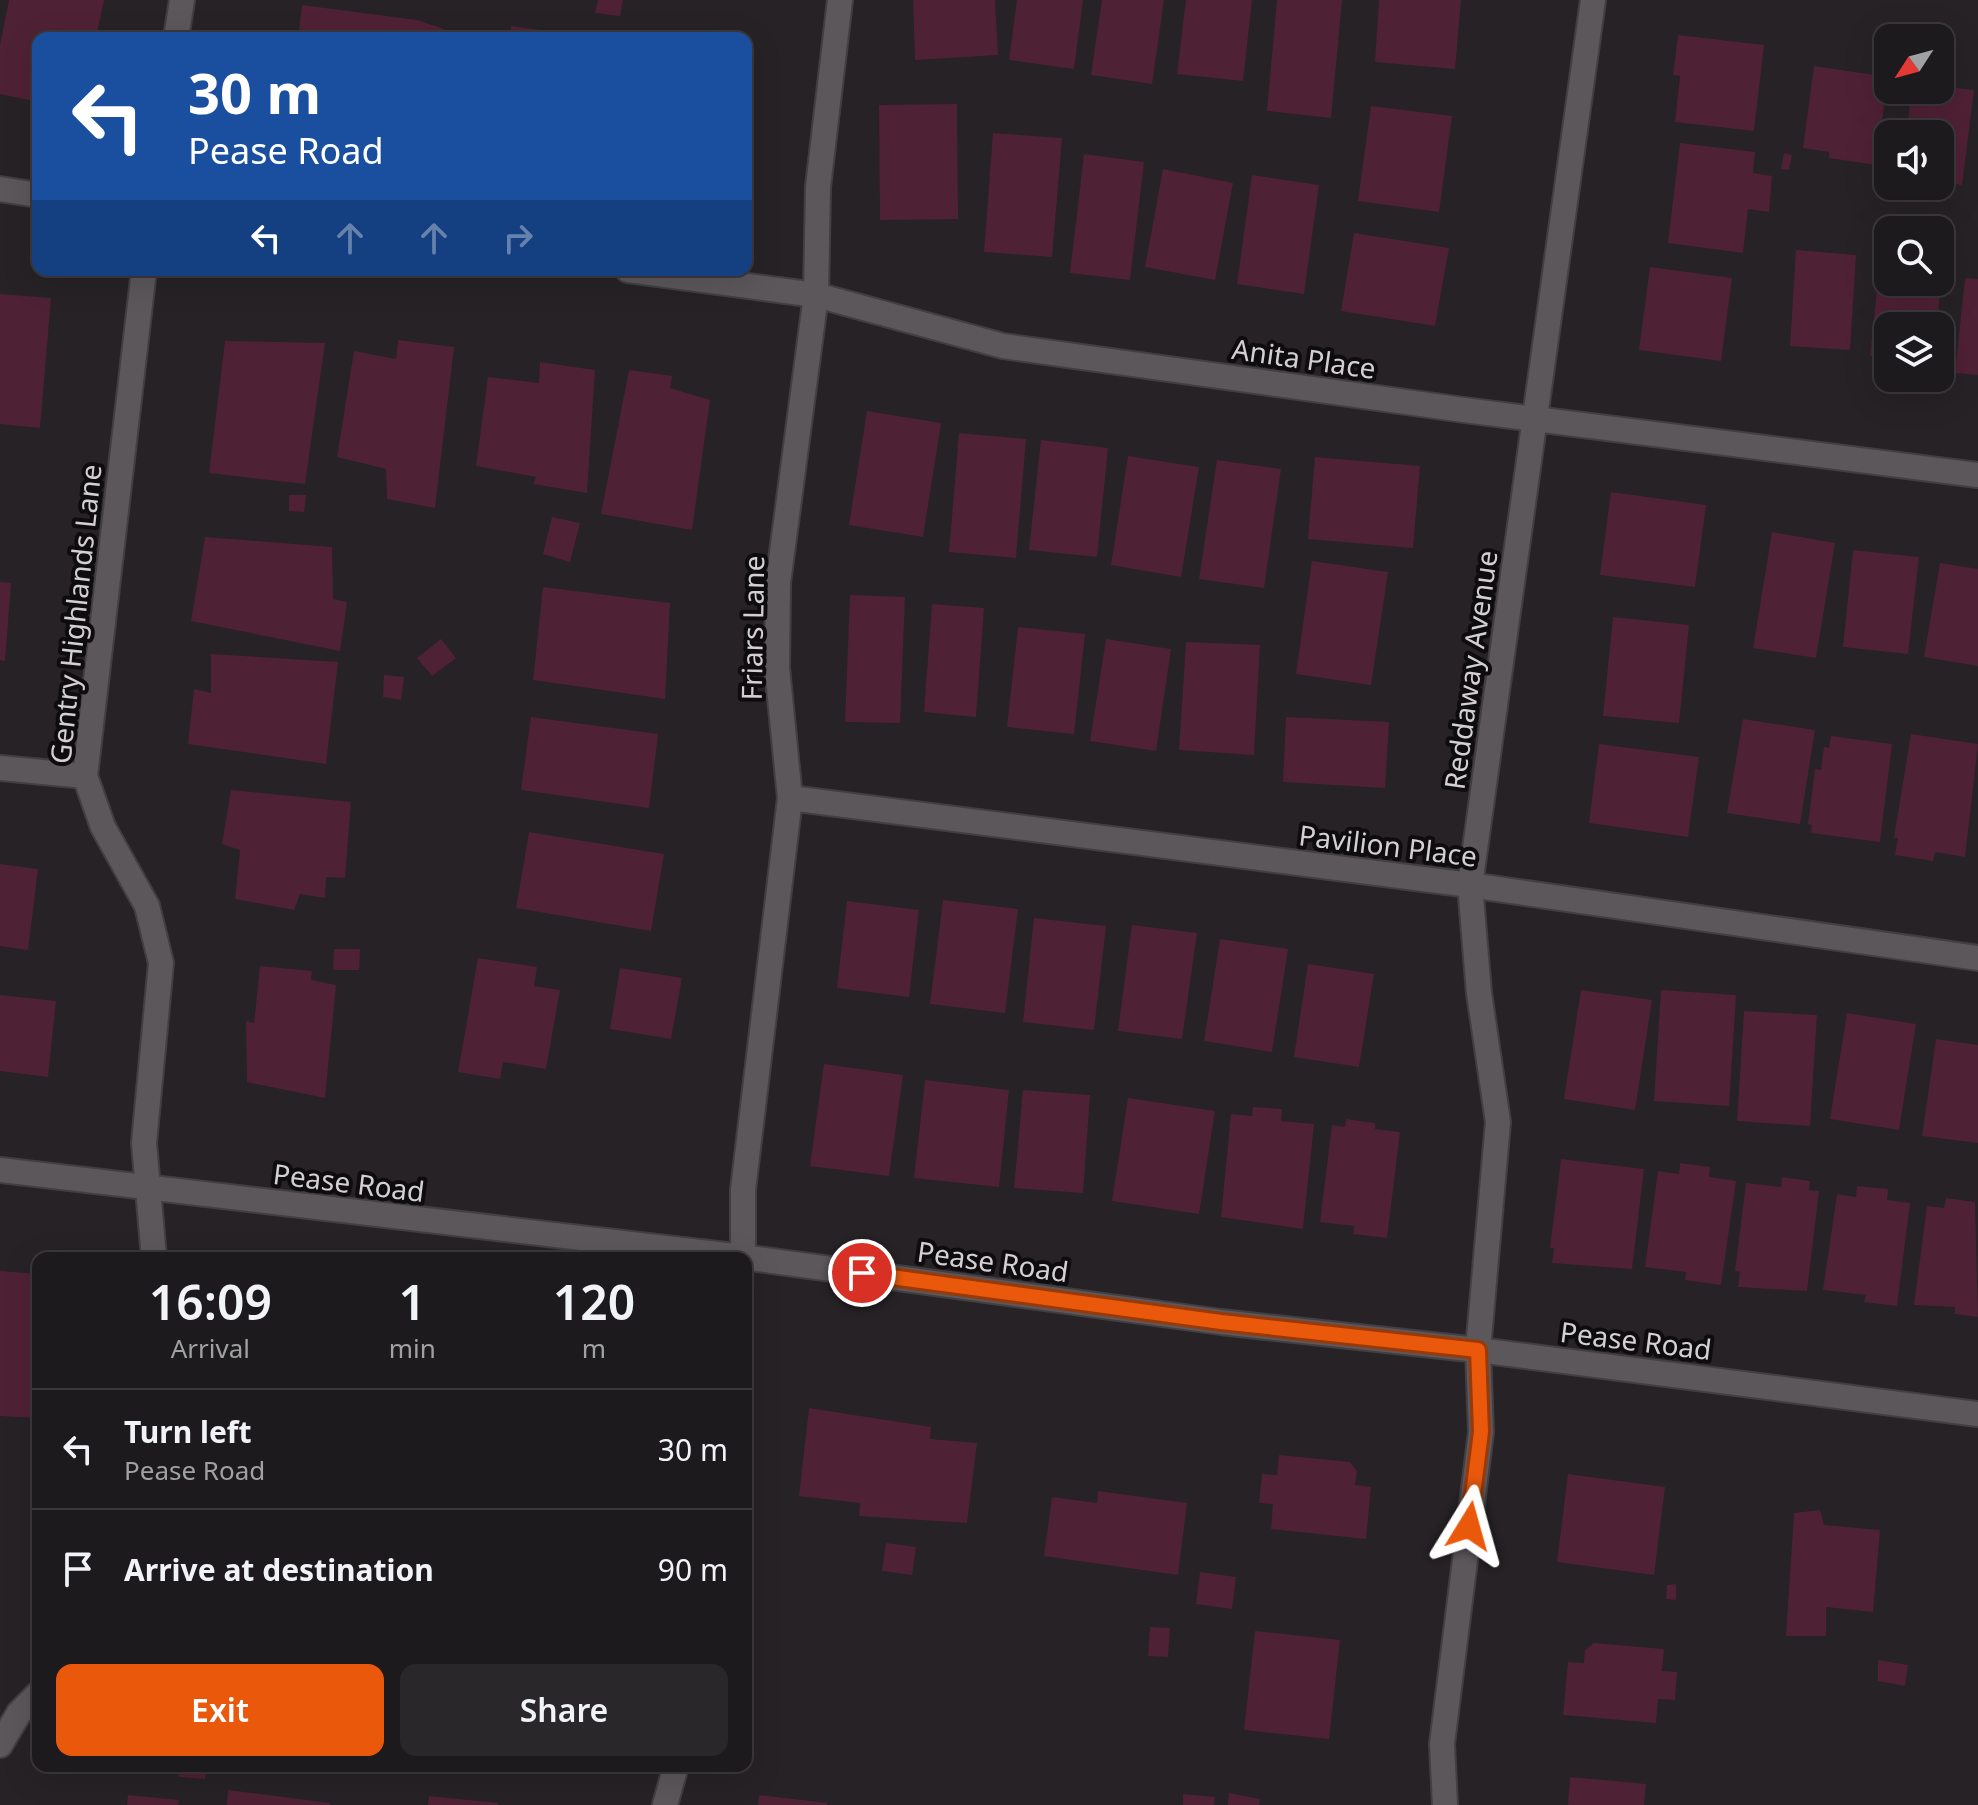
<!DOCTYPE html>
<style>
:root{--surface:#1c1a1c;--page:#292729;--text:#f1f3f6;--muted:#a0a1a3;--line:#3a383b;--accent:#ea580c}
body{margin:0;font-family:"Noto Sans",sans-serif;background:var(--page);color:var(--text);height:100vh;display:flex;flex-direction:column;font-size:30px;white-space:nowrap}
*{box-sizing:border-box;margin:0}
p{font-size:26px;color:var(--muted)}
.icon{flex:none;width:44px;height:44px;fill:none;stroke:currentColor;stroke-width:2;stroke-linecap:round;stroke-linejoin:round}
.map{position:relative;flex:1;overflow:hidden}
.sheet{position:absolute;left:32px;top:1252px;width:720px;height:520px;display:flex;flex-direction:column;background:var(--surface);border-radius:16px;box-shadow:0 8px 32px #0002,0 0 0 2px var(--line)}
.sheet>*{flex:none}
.guide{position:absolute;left:32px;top:32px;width:720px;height:244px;border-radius:16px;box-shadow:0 8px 32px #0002,0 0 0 2px var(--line);background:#1a4fa0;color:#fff;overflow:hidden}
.needle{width:52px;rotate:234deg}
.fabs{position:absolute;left:1874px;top:24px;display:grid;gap:16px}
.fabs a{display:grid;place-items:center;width:80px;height:80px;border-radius:16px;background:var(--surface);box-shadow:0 8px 32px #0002,0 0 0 2px var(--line);font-size:40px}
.pin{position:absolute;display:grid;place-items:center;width:68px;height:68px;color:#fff;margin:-34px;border:4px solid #fff;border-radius:50%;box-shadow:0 2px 8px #0007}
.me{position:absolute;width:88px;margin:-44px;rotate:8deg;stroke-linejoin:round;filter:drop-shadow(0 0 6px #0008)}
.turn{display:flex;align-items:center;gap:28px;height:168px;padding:0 24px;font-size:36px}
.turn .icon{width:104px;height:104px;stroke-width:2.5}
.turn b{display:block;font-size:56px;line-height:68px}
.lanes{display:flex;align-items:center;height:76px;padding:0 24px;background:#0003;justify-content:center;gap:40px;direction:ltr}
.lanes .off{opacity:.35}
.eta{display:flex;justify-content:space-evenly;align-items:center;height:136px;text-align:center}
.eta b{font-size:48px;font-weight:600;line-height:56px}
.button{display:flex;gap:16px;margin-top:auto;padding:16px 24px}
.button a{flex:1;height:92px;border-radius:16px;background:var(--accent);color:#fff;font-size:32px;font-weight:600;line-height:92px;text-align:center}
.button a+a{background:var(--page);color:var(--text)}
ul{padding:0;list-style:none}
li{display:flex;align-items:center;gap:24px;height:120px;padding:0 24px;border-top:2px solid var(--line)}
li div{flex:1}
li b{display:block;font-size:30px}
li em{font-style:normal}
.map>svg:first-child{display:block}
.building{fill:#4f2134}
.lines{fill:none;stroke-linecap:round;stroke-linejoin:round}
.minor-casing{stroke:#423f42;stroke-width:28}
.minor{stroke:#5b575b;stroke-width:24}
.route-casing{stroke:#983908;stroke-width:20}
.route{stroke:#ea580c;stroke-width:14}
.labels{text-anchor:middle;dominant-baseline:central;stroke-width:8;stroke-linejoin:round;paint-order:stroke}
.street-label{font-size:28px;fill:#d3d0d3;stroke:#0e0c0e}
</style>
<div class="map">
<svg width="1978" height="1805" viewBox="0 0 1978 1805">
<rect width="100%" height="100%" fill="#262225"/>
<g class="building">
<polygon points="9,0 104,0 96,38 38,38 38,102 0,94 0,45"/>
<polygon points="598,0 623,0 620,16 595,13"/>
<polygon points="913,0 995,0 998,55 915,60"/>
<polygon points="1017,0 1083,0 1074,69 1009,60"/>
<polygon points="1102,0 1164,0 1152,84 1091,75"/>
<polygon points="1186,0 1252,0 1243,81 1177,74"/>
<polygon points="1277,0 1342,0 1331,118 1267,111"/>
<polygon points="1379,0 1461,0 1455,69 1375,62"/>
<polygon points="302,5 417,20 444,29 443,38 298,38"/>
<polygon points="511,26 585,36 585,38 510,38"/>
<polygon points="641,33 660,36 660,38 641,38"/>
<polygon points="1678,35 1764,45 1754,131 1675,122 1680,76 1673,75"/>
<polygon points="1814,66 1888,77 1876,165 1829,158 1829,152 1803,148"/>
<polygon points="1940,86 1974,90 1962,185 1940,182 1940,134 1906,134 1912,90 1940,90"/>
<polygon points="957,104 958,219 880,220 879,105"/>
<polygon points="1371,106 1452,116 1439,212 1358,201"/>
<polygon points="993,133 1062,138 1052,257 984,252"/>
<polygon points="1680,143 1755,152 1753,173 1772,176 1769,212 1748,209 1743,253 1668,243"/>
<polygon points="1784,153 1792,155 1789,170 1781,169"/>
<polygon points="1084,154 1144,162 1130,280 1070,273"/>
<polygon points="1163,169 1233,183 1215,280 1145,267"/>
<polygon points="1252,175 1319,185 1304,294 1237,284"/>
<polygon points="1354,233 1449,248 1435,326 1341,311"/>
<polygon points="1796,250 1856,255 1850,350 1790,346"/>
<polygon points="1650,267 1732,278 1721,361 1639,350"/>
<polygon points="1879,272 1888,273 1888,282 1941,282 1937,326 1888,326 1888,358 1870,356"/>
<polygon points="1965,278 1978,279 1978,375 1955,373"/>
<polygon points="0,294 51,298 40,428 0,424"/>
<polygon points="398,340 454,347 435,508 387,499 386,469 337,457 354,351 396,359"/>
<polygon points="225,341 325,343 305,484 209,473"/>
<polygon points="540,362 595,370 587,493 533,484 536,477 476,466 488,377 539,383"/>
<polygon points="629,370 672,376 670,388 710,400 692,530 601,514"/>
<polygon points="867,411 941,423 923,537 849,525"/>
<polygon points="959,433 1026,439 1016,558 949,552"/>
<polygon points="1041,440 1108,448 1097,557 1029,550"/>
<polygon points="1128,456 1199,467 1181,577 1111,565"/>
<polygon points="1315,457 1420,466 1413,548 1308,539"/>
<polygon points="1217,460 1281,469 1264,588 1199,579"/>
<polygon points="1611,492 1706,505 1695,587 1600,575"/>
<polygon points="289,495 306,495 304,512 289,511"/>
<polygon points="552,517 580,523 570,562 543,554"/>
<polygon points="1772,532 1835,543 1816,658 1753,648"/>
<polygon points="205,537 332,547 333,599 347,602 340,651 191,621"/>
<polygon points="1853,550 1919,557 1908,654 1843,647"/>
<polygon points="1312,561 1388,572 1371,685 1296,674"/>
<polygon points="1940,563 1978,569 1978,666 1924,657"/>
<polygon points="0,582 11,583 5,661 0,660"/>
<polygon points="543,587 670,603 665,699 533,680"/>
<polygon points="850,595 905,597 900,723 845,722"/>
<polygon points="932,604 984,608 976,717 924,712"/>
<polygon points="1613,617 1689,625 1679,723 1603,716"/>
<polygon points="1018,627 1085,634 1074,734 1007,727"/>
<polygon points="441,639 456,658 432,676 417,658"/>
<polygon points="1106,639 1171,649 1156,751 1090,741"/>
<polygon points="1186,642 1260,645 1254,755 1179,750"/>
<polygon points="211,654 338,662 326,764 188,744 194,689 211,693"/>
<polygon points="384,675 404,677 401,700 383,697"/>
<polygon points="531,717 658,734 649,808 521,790"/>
<polygon points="1286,717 1389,722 1385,788 1283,782"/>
<polygon points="1743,719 1815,730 1800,824 1727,813"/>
<polygon points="1911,734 1978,744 1965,857 1935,852 1933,861 1895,855 1898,838 1894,838"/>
<polygon points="1831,736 1892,744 1880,842 1811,833 1812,825 1808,824 1815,769 1821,770 1824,747 1829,748"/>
<polygon points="1599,744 1699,757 1688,837 1589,823"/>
<polygon points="231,790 351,802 345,878 326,877 325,898 300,894 294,910 235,899 240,850 222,844"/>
<polygon points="529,832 664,854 651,931 516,908"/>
<polygon points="0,864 38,869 28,950 0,946"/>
<polygon points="943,900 1018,909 1005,1013 930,1004"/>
<polygon points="847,901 919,910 909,997 837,988"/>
<polygon points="1034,918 1106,926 1094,1030 1023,1022"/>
<polygon points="1132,925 1197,933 1182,1039 1118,1031"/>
<polygon points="1220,939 1288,949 1272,1052 1204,1041"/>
<polygon points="334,949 360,949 359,970 333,970"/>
<polygon points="478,958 537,967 534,986 560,990 546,1069 503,1062 500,1079 458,1072"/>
<polygon points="1308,964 1374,974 1359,1067 1294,1057"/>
<polygon points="260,966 312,971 311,980 336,985 325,1098 247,1082 246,1021 254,1023"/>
<polygon points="620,968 682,978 671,1039 610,1029"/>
<polygon points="1581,990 1652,1000 1635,1110 1564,1099"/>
<polygon points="1661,990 1736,995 1729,1106 1654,1101"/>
<polygon points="0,995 56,1001 48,1077 0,1071"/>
<polygon points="1744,1011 1817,1015 1810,1126 1737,1121"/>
<polygon points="1847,1013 1916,1024 1899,1130 1830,1119"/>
<polygon points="1936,1039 1978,1045 1978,1143 1922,1136"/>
<polygon points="824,1064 903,1075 889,1176 810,1166"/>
<polygon points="925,1080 1009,1090 999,1187 914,1178"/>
<polygon points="1023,1090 1090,1095 1083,1193 1014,1188"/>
<polygon points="1128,1098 1215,1111 1199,1214 1112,1201"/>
<polygon points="1253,1107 1282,1109 1281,1121 1314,1124 1303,1229 1221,1217 1231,1114 1252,1116"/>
<polygon points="1346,1119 1375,1123 1375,1129 1400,1132 1387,1238 1353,1234 1354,1226 1320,1222 1332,1125 1345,1127"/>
<polygon points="1561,1159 1644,1169 1632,1269 1552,1263 1554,1248 1550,1248"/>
<polygon points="1680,1163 1710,1167 1709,1177 1736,1181 1721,1285 1685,1280 1686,1272 1645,1267 1658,1171 1679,1174"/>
<polygon points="1782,1177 1810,1181 1809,1190 1819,1191 1807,1291 1738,1287 1740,1272 1735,1271 1746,1183 1781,1187"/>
<polygon points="1857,1186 1888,1189 1887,1200 1910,1203 1897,1306 1864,1302 1866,1295 1823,1290 1837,1194 1856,1197"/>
<polygon points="1946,1198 1975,1202 1978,1317 1955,1314 1955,1307 1914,1305 1927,1206 1944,1208"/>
<polygon points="0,1271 38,1274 38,1418 0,1416"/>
<polygon points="809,1408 931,1427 930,1439 977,1443 967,1523 859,1516 860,1503 799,1496"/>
<polygon points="1279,1455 1350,1462 1357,1471 1355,1485 1371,1487 1366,1539 1271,1529 1273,1504 1259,1503 1262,1474 1277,1475"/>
<polygon points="1568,1474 1665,1487 1654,1575 1557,1562"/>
<polygon points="1098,1491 1187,1503 1178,1575 1044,1556 1052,1497 1097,1503"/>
<polygon points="1820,1510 1824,1525 1880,1530 1873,1612 1826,1607 1826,1636 1786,1636 1794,1513"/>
<polygon points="886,1543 916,1547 912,1575 882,1571"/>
<polygon points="1200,1572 1236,1577 1232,1609 1196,1604"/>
<polygon points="1676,1584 1676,1600 1666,1599 1667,1585"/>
<polygon points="1150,1627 1170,1628 1168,1657 1148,1656"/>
<polygon points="1255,1631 1340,1640 1329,1739 1244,1730"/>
<polygon points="1594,1643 1664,1649 1662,1671 1677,1672 1675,1700 1658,1699 1656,1723 1563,1715 1568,1662 1584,1663 1585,1650"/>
<polygon points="1878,1660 1908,1665 1905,1686 1878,1681"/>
<polygon points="180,1766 205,1766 205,1779 179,1777"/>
<polygon points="1570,1777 1646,1784 1644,1805 1568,1805"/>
<polygon points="228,1790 330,1803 330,1805 227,1805"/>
<polygon points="1229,1793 1260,1799 1259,1805 1228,1805"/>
<polygon points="1183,1794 1215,1797 1214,1805 1183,1805"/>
<polygon points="128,1795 179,1800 178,1805 127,1805"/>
<polygon points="759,1795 827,1803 827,1805 758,1805"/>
<polygon points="429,1796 498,1803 498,1805 428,1805"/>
</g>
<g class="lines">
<defs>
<g id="minor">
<polyline points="176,38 182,0"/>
<polyline points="0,189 38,195"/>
<polyline points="144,270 85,776 103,827 147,906 161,963 144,1143 154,1258"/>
<polyline points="628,270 816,295 1003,346 1464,410 1978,475"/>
<polyline points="0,768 85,776"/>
<polyline points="790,798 1470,885 1978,958"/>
<polyline points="0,1170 743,1257 1221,1322 1478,1350 1978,1414"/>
<polyline points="743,1258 743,1190 790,798 777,668 778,583 816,295 818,187 840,0"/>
<polyline points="0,1745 19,1713 38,1694"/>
<polyline points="665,1805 676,1766"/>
<polyline points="1445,1805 1442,1744 1481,1432 1478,1350 1498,1122 1479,993 1470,885 1593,0"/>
</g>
</defs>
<use href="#minor" class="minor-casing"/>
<use href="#minor" class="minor"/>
</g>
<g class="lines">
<defs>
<polyline id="route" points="862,1273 1221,1322 1478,1350 1481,1432 1469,1526"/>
</defs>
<use href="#route" class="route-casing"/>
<use href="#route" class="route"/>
</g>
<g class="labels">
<g class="street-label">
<text transform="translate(1304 358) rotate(8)">Anita Place</text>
<text transform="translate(75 614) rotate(-84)">Gentry Highlands Lane</text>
<text transform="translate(752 628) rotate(-89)">Friars Lane</text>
<text transform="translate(1470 670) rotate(-82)">Reddaway Avenue</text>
<text transform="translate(1388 845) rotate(7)">Pavilion Place</text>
<text transform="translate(349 1182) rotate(7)">Pease Road</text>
<text transform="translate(993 1261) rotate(8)">Pease Road</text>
<text transform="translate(1636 1340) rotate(7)">Pease Road</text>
</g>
</g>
</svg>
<div class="fabs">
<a><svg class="needle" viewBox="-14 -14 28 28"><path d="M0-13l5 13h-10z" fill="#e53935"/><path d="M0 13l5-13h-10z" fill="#a0a1a3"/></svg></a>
<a><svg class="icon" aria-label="sound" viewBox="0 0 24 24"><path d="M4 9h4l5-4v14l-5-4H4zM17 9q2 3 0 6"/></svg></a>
<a><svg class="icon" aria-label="search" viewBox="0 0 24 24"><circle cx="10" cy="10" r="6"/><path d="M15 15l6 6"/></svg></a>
<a><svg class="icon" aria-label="layers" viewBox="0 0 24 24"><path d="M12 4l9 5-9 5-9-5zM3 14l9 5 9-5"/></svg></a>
</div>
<div class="pin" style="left:862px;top:1273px;background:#d93025"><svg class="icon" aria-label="arrive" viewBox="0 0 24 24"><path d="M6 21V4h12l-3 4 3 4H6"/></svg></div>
<svg class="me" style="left:1469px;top:1526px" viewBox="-20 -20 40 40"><path d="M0-17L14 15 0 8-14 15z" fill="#ea580c" stroke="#fff" stroke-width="4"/></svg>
<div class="guide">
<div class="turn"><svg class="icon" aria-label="left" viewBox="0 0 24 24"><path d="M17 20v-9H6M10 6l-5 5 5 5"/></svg><div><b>30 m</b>Pease Road</div></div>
<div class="lanes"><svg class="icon" aria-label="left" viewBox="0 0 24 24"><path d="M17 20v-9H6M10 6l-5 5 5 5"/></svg><svg class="icon off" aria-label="ahead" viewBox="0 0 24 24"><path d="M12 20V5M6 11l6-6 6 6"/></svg><svg class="icon off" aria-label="ahead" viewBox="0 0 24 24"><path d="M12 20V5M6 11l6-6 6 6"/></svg><svg class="icon off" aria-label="right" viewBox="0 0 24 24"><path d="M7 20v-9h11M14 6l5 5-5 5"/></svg></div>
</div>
<section class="sheet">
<div class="eta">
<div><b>16:09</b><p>Arrival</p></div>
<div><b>1</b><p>min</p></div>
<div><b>120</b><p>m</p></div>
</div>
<ul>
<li><svg class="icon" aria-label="left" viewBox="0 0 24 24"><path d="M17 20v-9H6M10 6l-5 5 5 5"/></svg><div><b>Turn left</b><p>Pease Road</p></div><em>30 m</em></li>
<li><svg class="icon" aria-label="arrive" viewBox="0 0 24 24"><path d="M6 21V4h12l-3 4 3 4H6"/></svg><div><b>Arrive at destination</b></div><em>90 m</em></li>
</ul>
<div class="button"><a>Exit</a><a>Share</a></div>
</section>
</div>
